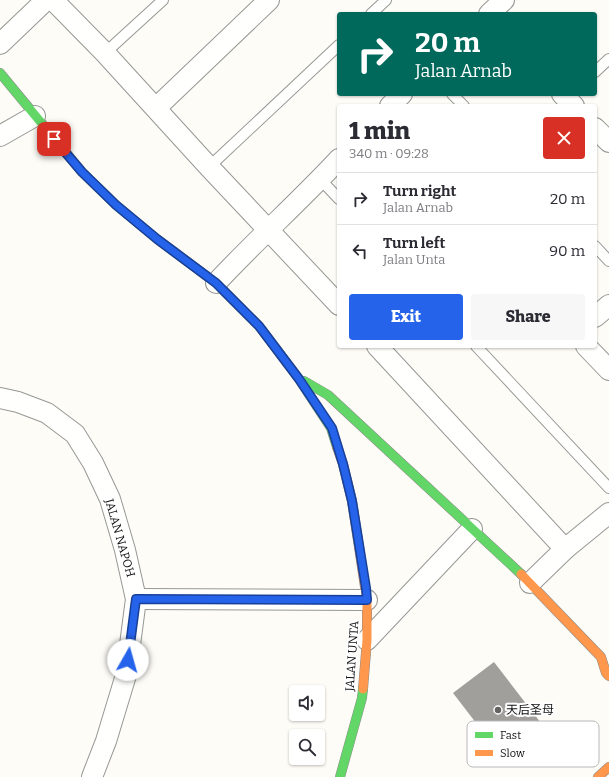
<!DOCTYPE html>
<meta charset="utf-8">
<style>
:root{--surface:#fff;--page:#f7f7f7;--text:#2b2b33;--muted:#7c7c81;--line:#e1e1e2;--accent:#2563eb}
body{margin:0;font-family:Bitter,"Noto Sans SC",serif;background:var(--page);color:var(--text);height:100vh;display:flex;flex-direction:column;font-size:15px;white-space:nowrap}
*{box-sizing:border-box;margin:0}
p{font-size:13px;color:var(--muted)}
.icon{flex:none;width:22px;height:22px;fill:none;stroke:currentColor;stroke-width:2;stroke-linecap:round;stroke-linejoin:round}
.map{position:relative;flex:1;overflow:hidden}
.side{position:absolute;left:337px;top:104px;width:260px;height:244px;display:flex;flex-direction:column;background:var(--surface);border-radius:4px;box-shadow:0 1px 3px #0004}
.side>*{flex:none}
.guide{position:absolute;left:337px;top:12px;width:260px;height:84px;border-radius:4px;box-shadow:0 1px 3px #0004;background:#00695c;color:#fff;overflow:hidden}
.fabs{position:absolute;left:289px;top:685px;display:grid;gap:8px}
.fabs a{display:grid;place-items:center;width:36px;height:36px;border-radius:4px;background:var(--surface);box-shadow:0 1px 3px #0004;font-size:20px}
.pin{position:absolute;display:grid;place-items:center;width:34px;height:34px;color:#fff;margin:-17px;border-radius:8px;box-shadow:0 2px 6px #0006}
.me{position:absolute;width:44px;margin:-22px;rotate:7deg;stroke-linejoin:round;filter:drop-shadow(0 0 3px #0008)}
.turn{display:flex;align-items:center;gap:14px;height:84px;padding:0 12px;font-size:18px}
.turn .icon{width:52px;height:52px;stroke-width:2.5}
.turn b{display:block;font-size:28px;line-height:34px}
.round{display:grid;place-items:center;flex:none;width:42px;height:42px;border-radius:4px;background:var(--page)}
.head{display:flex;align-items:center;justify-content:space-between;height:68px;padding:0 12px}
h1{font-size:24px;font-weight:800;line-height:30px}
.action{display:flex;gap:8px;margin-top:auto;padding:8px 12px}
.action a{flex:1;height:46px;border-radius:4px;background:var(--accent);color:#fff;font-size:16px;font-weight:800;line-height:46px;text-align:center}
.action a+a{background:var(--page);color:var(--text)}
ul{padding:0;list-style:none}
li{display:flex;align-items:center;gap:12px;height:52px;padding:0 12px;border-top:1px solid var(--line)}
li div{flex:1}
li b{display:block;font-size:15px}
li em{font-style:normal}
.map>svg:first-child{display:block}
.building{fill:#a19f9c}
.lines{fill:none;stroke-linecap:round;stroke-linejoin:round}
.lane-casing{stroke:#979795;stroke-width:12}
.street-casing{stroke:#979795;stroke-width:22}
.fast-casing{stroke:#8e8d8b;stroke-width:10}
.slow-casing{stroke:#8e8d8b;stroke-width:10}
.lane{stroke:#fffffe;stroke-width:10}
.street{stroke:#fffffe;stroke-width:20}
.fast{stroke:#63d668;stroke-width:9}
.slow{stroke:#ff974d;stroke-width:9}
.route-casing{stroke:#184099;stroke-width:10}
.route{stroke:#2563eb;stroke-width:7}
.poi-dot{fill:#646362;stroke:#fff;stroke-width:1.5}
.labels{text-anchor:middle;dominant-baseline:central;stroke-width:4;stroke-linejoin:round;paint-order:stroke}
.street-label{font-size:12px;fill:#111;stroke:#fff}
.poi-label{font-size:12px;fill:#111;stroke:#fff;text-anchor:start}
.key{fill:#fff;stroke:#b8b8b8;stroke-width:1}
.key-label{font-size:11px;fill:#111}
</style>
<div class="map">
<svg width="609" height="777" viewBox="0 0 609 777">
<rect width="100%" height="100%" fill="#fdfcf7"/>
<polygon class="building" points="494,662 544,727 503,758 453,693"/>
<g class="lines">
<defs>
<g id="lane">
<polyline points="371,14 386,0"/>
<polyline points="105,53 163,0"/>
<polyline points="595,72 609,59"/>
<polyline points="452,94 464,106"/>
<polyline points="209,167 339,45"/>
<polyline points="320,179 339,199"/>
<polyline points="595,246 609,261"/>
<polyline points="476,346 609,488"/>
</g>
<g id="street">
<polyline points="53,0 105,53 209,167 339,305"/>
<polyline points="489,14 504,0"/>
<polyline points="0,44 46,0"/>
<polyline points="562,94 574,106"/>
<polyline points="390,106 402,94"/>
<polyline points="156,108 269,0"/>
<polyline points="595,128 609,142"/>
<polyline points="0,136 35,116"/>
<path d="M 216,283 C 256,240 299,202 339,159"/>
<polyline points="595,317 609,305"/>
<polyline points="377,346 565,549"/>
<polyline points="586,346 609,370"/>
<polyline points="0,398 18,402 47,413 75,434 93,463 110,499 125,550 136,599 126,675 106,741 92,777"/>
<polyline points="530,583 565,549 609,513"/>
<polyline points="136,599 367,600"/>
<polyline points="367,640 472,529"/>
</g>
<g id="fast">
<polyline points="0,73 82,172 116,205 157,239 216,283 259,326 299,379 331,428 337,447"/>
<polyline points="304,381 328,395 521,574"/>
<polyline points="340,777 362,698 363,689"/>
</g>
<g id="slow">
<polyline points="337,447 343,464 352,501 367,600 367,640 363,689"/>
<polyline points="521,574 601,657 606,673 609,676"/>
<polyline points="598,777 609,767"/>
</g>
</defs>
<use href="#lane" class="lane-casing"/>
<use href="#street" class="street-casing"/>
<use href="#fast" class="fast-casing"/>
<use href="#slow" class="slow-casing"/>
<use href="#lane" class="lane"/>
<use href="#street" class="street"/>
<use href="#fast" class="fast"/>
<use href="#slow" class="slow"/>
</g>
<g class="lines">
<defs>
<polyline id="route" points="54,139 82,172 116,205 157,239 216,283 259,326 299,379 332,428 343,464 352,501 366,588 367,600 136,599 128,660"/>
</defs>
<use href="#route" class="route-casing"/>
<use href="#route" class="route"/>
</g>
<circle class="poi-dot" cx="498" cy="710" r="4"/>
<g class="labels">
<g class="street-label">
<text transform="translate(120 538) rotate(74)">JALAN NAPOH</text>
<text transform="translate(352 656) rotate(-86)">JALAN UNTA</text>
</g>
<g class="poi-label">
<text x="506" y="710">天后圣母</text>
</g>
</g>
<rect x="467" y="721" width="132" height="46" rx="6" class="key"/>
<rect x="475" y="732" width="18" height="6" fill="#63d668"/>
<rect x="475" y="750" width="18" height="6" fill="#ff974d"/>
<g class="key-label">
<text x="500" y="739">Fast</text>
<text x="500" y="757">Slow</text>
</g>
</svg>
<div class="fabs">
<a><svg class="icon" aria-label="sound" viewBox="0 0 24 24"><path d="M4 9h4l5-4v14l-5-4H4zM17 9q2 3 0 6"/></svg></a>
<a><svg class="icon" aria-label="search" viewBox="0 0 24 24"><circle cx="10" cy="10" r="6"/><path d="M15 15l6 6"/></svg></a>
</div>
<div class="pin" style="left:54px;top:139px;background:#d93025"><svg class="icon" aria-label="arrive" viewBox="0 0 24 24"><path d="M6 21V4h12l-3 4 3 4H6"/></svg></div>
<svg class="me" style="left:128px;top:660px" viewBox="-20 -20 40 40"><circle r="19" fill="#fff"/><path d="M0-13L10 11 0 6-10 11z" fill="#2563eb"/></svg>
<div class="guide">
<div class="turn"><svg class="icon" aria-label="right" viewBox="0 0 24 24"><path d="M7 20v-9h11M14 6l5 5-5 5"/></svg><div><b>20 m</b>Jalan Arnab</div></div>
</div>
<section class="side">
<div class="head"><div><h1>1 min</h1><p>340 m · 09:28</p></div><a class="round" style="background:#d93025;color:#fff"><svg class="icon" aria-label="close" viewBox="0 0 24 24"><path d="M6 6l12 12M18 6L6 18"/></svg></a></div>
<ul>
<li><svg class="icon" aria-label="right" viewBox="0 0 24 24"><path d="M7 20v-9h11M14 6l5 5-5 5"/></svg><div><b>Turn right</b><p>Jalan Arnab</p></div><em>20 m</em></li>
<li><svg class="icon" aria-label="left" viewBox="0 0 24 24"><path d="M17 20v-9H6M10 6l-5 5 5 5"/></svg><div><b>Turn left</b><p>Jalan Unta</p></div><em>90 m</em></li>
</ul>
<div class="action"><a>Exit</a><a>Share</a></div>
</section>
</div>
